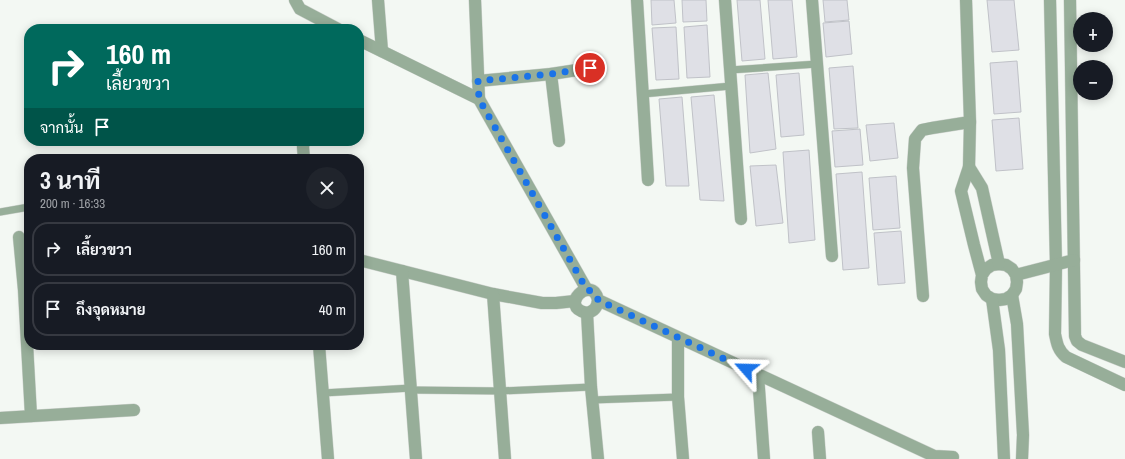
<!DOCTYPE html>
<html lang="th">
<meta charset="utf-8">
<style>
:root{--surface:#171b24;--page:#20242c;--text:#f1f3f6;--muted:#9ea1a6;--line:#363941}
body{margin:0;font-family:"Archivo Narrow",Sarabun,sans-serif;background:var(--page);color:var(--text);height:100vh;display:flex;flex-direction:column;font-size:15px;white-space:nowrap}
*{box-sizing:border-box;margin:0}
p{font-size:13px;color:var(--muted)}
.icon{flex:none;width:22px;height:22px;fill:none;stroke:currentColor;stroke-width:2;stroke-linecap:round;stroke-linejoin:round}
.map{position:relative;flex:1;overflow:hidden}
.side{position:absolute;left:24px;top:154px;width:340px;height:196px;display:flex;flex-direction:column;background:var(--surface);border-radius:16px;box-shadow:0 2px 10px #0003}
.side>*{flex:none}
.guide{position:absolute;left:24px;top:24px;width:340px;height:122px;border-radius:16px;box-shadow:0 2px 10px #0003;background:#00695c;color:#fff;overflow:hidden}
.fabs{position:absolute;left:1073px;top:12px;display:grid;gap:8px}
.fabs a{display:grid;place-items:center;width:40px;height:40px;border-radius:50%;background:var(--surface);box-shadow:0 2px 10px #0003;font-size:20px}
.pin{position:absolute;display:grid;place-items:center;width:34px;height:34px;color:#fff;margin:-17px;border:2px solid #fff;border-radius:50%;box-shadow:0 1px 4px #0007}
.me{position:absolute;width:44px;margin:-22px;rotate:295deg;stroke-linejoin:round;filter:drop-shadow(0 0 3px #0008)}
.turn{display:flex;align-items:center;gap:14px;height:84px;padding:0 16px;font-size:18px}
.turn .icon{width:52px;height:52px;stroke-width:2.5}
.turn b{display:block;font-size:28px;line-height:34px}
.then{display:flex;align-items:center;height:38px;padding:0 16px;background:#0003;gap:8px;font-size:15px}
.round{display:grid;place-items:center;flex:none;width:42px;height:42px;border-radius:21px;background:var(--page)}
.headline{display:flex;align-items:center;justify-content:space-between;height:68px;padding:0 16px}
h1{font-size:24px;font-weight:700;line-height:30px}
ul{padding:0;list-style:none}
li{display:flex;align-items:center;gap:12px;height:54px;margin:0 8px 6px;padding:0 8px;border:2px solid var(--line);border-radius:16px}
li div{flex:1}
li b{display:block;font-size:15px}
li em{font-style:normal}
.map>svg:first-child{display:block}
.building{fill:#dfe0e6;stroke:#c0c2c8}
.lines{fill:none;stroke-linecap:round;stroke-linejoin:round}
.service-casing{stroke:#d0d4d0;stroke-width:8}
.minor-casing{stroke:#d0d4d0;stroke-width:13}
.service{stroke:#97ae99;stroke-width:7}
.minor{stroke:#97ae99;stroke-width:12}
.route{stroke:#1a73e8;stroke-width:7;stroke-dasharray:0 12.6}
</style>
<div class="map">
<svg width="1125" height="459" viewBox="0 0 1125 459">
<rect width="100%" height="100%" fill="#f3f8f3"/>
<g class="building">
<polygon points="651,0 674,0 676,23 652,25"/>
<polygon points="682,0 706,0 707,21 683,22"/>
<polygon points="737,0 760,0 765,59 742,61"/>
<polygon points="768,0 792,0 797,57 773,59"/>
<polygon points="823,0 847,0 849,20 825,22"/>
<polygon points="987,0 1014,0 1019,50 992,52"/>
<polygon points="849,21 852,54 826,57 823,23"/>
<polygon points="707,25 710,77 687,78 684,27"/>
<polygon points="676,27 679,79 656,80 652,28"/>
<polygon points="1017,61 1021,112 994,114 990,63"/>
<polygon points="853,66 858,128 834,129 829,68"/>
<polygon points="768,73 776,149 750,153 745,75"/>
<polygon points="799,73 804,135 781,137 776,75"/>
<polygon points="714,95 724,201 700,200 691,97"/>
<polygon points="682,97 689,186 666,186 659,99"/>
<polygon points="1019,118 1023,169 996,171 992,120"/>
<polygon points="894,123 898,158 870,161 866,125"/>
<polygon points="860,129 863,165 835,167 832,131"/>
<polygon points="809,150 815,240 789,243 783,152"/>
<polygon points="776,165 783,223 756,226 750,166"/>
<polygon points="862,172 869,268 843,270 836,174"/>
<polygon points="896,176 900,228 873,230 869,178"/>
<polygon points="901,231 905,283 878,285 874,233"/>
</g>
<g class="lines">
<defs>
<g id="service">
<polyline points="730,70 817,64"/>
<polyline points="643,94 731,86"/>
<polyline points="0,212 29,207"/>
<polyline points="411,390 500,391 591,387"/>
<polyline points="323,393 411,388"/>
<polyline points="592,400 678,397"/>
</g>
<g id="minor">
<polyline points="295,0 300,9 338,29"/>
<polyline points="378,0 382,51"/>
<polyline points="475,0 479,99"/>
<polyline points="637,0 648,180"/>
<polyline points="725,0 741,219"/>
<polyline points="812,0 832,256"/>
<polyline points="966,0 970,122 969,167 961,191 974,245 982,275 981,282 982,289 986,295 992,299 999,300 1006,299 1012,295 1016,289 1017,282 1016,275 1012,269 1006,265 999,264 992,265 986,269 982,275"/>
<path d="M 1050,0 L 1056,265 L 1055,334 C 1057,344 1058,350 1066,357 L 1125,385"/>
<polyline points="1070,0 1075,336 1077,341 1082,345 1125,362"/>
<polyline points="359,40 479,99 587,290"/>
<polyline points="551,74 559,141"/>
<polyline points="478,81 551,74 590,68"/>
<polyline points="304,159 303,147 304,141"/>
<polyline points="969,167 982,188 999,264"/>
<polyline points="19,237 24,290 31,416"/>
<polyline points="359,260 493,294 542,303 556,303 575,301"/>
<polyline points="402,271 416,459"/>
<polyline points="1016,275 1074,260"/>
<polyline points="493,294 505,459"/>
<polyline points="1012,295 1017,324 1023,435 1022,459"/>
<polyline points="923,296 913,168 915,139 922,130 932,128 970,122"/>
<polyline points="992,299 999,350 1004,459"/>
<path d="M 598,300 C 597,308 594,311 587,313 C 557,307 592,273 598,300 L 934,456 L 953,457"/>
<polyline points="587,313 591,387 598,459"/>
<polyline points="678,338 678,397 683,459"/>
<polyline points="319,345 328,459"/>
<polyline points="758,375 764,459"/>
<polyline points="0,418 134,410"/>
<polyline points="818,432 820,459"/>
</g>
</defs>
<use href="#service" class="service-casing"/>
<use href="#minor" class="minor-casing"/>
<use href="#service" class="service"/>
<use href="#minor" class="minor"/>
</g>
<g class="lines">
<path class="route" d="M 590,68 L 551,74 L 478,81 L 479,99 L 587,290 C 593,291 597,294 598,300 L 746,369"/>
</g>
</svg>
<div class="fabs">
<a>+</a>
<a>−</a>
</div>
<div class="pin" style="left:590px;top:68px;background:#d93025"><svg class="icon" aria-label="arrive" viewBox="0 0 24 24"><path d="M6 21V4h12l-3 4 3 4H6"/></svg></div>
<svg class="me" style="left:746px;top:369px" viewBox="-20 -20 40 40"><path d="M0-17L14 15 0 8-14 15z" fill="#1a73e8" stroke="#fff" stroke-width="4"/></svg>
<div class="guide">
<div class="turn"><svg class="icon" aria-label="right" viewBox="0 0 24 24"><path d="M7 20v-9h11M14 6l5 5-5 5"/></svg><div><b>160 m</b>เลี้ยวขวา</div></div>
<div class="then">จากนั้น<svg class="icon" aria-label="arrive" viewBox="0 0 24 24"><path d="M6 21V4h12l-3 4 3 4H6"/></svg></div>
</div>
<section class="side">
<div class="headline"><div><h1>3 นาที</h1><p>200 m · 16:33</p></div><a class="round"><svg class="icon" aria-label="close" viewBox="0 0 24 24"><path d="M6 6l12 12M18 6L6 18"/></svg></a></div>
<ul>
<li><svg class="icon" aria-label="right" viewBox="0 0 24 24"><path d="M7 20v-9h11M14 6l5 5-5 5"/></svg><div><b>เลี้ยวขวา</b></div><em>160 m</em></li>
<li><svg class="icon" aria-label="arrive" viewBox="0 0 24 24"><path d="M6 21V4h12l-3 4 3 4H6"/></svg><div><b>ถึงจุดหมาย</b></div><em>40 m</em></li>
</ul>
</section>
</div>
